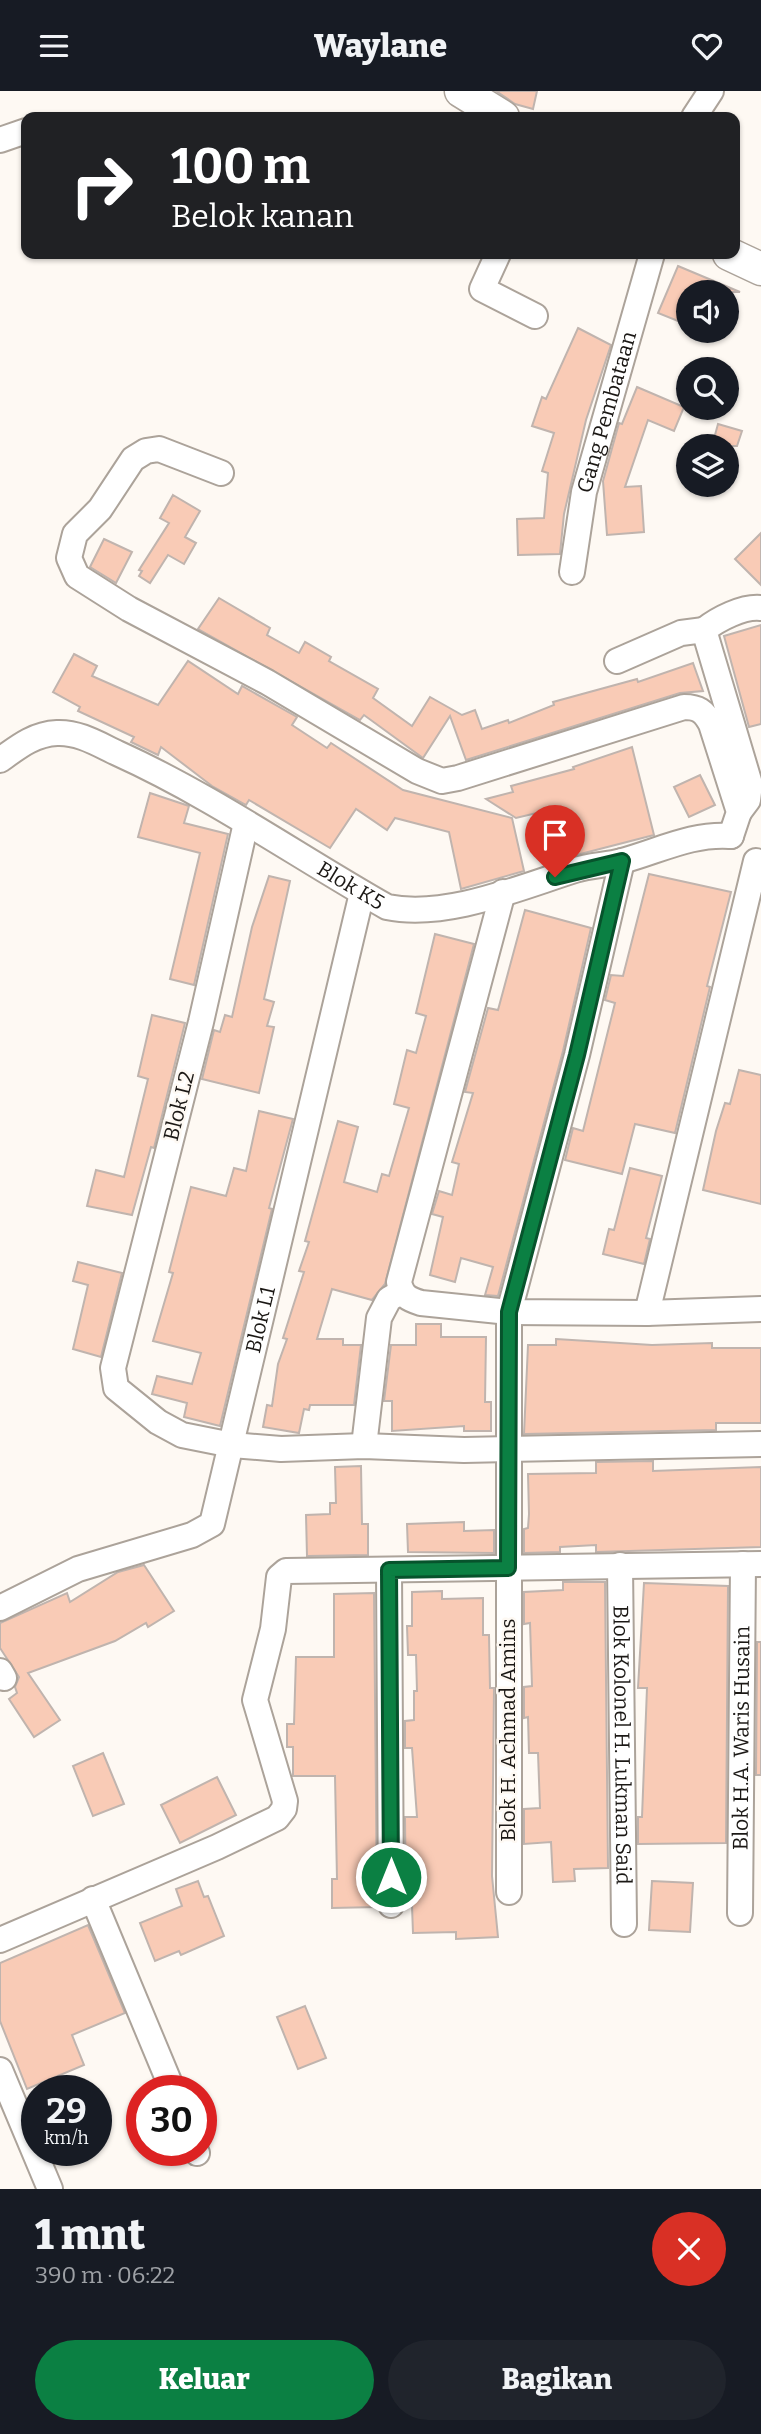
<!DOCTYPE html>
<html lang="id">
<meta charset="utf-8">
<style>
:root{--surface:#171b24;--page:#20242c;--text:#f1f3f6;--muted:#9ea1a6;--accent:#0b8043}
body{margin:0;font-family:Bitter,serif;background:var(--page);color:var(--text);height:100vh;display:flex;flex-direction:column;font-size:26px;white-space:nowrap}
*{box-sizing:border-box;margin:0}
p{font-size:23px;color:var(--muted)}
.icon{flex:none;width:38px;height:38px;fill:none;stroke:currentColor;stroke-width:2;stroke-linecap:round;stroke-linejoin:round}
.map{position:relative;height:2098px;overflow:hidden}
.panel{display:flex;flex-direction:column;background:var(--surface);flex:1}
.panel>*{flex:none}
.top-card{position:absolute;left:21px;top:21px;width:719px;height:147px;border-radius:14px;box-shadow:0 2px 5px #0004;background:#202124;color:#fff;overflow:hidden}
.fabs{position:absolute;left:676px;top:189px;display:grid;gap:14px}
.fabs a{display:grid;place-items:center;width:63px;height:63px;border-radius:50%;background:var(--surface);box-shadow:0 2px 5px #0004;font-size:35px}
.speed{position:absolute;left:21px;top:1984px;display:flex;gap:14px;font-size:35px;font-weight:700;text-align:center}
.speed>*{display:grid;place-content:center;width:91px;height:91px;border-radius:50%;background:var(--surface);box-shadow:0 2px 5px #0004;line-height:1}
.speed small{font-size:18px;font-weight:400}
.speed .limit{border:10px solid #d22;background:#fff;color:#111}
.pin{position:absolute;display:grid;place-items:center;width:60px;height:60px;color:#fff;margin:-72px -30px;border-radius:50% 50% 50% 0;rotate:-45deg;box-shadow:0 0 7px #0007}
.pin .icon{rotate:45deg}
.me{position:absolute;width:77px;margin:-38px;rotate:0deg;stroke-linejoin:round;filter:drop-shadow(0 0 5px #0008)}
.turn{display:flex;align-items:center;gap:24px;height:147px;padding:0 35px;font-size:32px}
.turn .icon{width:91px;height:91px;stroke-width:2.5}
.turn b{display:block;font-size:49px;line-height:60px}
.round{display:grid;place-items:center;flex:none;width:74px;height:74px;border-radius:37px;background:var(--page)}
.summary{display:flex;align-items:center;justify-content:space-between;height:119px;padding:0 35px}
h1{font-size:42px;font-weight:800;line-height:52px}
.action{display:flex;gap:14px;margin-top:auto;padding:14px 35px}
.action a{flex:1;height:80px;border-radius:42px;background:var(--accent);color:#fff;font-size:28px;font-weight:800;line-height:80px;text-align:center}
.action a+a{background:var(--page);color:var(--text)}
header{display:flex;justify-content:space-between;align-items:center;height:91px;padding:0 35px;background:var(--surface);font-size:32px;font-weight:800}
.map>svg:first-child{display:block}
.building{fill:#f9cbb6;stroke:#c0b4ae;stroke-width:2}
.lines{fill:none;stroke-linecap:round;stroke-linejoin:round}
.minor-casing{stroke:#aca39a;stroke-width:28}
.tertiary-casing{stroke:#aca39a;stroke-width:35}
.minor{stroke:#fff;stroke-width:24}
.tertiary{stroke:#fff;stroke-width:32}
.route-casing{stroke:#07532c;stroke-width:18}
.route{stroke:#0b8043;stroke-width:12}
.labels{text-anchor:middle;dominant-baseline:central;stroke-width:5;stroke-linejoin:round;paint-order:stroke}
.street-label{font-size:21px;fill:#1b1815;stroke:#fef9f3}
</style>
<header><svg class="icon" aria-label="menu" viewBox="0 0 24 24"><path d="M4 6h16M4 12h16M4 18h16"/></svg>Waylane<svg class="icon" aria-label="heart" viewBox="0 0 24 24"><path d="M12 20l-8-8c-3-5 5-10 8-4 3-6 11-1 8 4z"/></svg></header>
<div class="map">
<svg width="761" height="2098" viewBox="0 0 761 2098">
<rect width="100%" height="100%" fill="#fef9f3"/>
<g class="building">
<polygon points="496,0 537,0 533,18 515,13"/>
<polygon points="678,175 740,201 688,201 688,234 658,222"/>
<polygon points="578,237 611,254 586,329 564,423 560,463 518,464 517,428 544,427 548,382 542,380 554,342 532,335 542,306 546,308"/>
<polygon points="637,296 684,316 674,340 648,329 625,396 641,395 644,441 607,444 603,390 619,332 622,333"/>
<polygon points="718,333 742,340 737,355 712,355"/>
<polygon points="173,404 200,420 185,446 196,452 184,473 168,464 150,492 139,485 142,480 139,479 169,432 160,427"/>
<polygon points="761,442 761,494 735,468"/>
<polygon points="104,448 132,461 116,492 90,476"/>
<polygon points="219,507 270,537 267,544 299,562 305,551 331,566 329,570 378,598 373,607 412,635 430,606 462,624 475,619 482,638 508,629 509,632 554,614 553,611 637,588 638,591 693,572 703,600 680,602 466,669 450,625 423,667 364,624 360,629 198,538"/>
<polygon points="761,534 761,633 749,636 724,545"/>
<polygon points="74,563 97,575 92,585 158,614 188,570 238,603 242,595 297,626 292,634 327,657 331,652 403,699 512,727 524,780 461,798 449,741 395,727 387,739 356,718 330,757 249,709 246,714 212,695 161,656 158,664 131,651 134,646 78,620 80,616 53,601"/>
<polygon points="632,656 654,744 557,769 545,720 516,727 486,708 513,701 511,695 574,678 573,676"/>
<polygon points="700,684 715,714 689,726 674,696"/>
<polygon points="150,702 189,715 184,732 228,743 194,894 170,888 200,762 138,746"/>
<polygon points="649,783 731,801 707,895 710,896 675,1042 635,1033 622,1083 565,1069 573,1037 583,1040 615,912 605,909 611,884 623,885"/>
<polygon points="269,785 290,790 264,908 274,911 267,935 274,936 259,1002 202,988 214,939 220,941 225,924 232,926 252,836"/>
<polygon points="525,819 591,837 563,960 498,1205 485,1204 493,1176 461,1167 455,1191 430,1184 443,1126 432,1123 439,1100 452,1104 459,1073 452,1071 473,1002 465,1001 488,917 498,919"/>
<polygon points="435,843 474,853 385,1193 372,1209 332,1198 317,1248 343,1248 343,1254 361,1254 354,1314 310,1314 309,1319 304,1318 299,1342 263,1336 267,1314 272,1315 278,1273 287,1248 283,1247 304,1181 299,1180 309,1151 305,1150 338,1030 358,1036 344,1091 377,1101 382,1083 389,1085 409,1017 394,1013 407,959 416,962 426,925 416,922"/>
<polygon points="152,924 185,932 154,1057 151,1056 132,1124 87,1115 96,1079 124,1086 148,988 138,985"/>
<polygon points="739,979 761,984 761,1113 703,1099 716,1040 725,1012 730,1013"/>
<polygon points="259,1020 293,1028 269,1117 272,1118 220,1335 184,1326 187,1312 152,1303 157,1285 192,1293 201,1262 153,1250 173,1182 169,1181 191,1096 226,1105 234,1077 246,1080"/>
<polygon points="630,1077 662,1085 646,1147 650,1148 644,1173 603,1163 609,1138 614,1139"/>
<polygon points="78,1171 122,1182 101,1266 73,1258 88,1194 73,1190"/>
<polygon points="416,1233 441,1233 441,1246 486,1246 485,1311 491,1311 491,1340 464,1340 464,1335 392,1340 392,1310 384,1310 391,1254 416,1254"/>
<polygon points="556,1248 652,1254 712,1252 712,1257 761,1257 761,1332 716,1332 716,1339 524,1343 528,1254 556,1254"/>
<polygon points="653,1370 653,1380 761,1376 761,1456 596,1461 596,1454 560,1456 560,1461 524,1462 524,1438 528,1437 529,1423 528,1383 596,1382 596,1371"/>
<polygon points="361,1375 362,1433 368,1433 368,1464 307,1465 306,1424 330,1423 330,1412 336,1412 335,1376"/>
<polygon points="464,1431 464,1440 494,1439 494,1462 408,1461 407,1433"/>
<polygon points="144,1474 174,1520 148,1536 146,1532 115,1550 28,1582 60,1629 34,1646 9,1608 17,1602 15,1596 19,1586 0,1557 0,1532 67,1502 70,1511 118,1481"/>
<polygon points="563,1491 605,1491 608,1777 574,1778 575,1790 553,1791 551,1751 524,1753 524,1718 540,1717 538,1662 529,1662 528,1626 524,1627 524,1596 532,1595 530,1532 524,1533 524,1501 563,1499"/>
<polygon points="644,1492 728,1495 726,1752 638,1753 638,1726 642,1726 647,1597 638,1597"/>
<polygon points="442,1500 442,1508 483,1507 483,1544 489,1544 490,1597 494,1597 492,1785 498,1846 456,1848 456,1841 413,1842 412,1815 406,1816 405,1726 417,1726 412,1657 405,1657 405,1630 414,1629 414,1600 417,1600 416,1564 408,1564 407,1535 412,1535 412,1501"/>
<polygon points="374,1502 377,1816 332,1817 332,1788 337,1788 335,1685 293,1685 293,1656 287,1656 287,1633 294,1633 296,1566 334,1566 334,1503"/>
<polygon points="757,1551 761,1551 761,1684 756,1684"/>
<polygon points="103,1662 124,1713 93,1725 73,1675"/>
<polygon points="217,1686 236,1724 180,1752 161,1714"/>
<polygon points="198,1790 204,1806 208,1805 224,1845 181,1864 179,1860 155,1870 140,1832 182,1815 176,1798"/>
<polygon points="652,1790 693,1792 690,1841 649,1839"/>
<polygon points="88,1834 125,1922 72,1944 84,1974 27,1998 0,1930 0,1872"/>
<polygon points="305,1915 326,1967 298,1978 277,1926"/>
</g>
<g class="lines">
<defs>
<g id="minor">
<polyline points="694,26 711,0"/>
<polyline points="0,49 26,40"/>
<polyline points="498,163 482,198 535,225"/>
<path d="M 221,382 L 159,358 L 146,360 L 133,368 L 100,418 L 75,443 L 69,467 L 77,485 L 129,518 L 267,591 L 417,680 L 442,690 L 458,687 L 684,616 C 698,616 704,620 711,633 L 739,721 L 731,745"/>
<path id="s1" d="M 572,481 L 584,401 L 652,163"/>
<polyline points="617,570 681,542 704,539"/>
<path id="s2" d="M 0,669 C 18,656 34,643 57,642 C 79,641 98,653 117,662 C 212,705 297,765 387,816 C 446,828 518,797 575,779 C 590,774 607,774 622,770 C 659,760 692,742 731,745"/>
<path d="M 739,721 L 748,709 L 750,693 L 704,539 C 718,528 743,515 761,517"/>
<polyline points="246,732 201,931 113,1277 116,1297 158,1331 182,1344 232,1354 281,1358 364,1355 464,1359 761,1353"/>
<path d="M 503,801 L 399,1191 C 402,1205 408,1208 421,1212 L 509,1221 L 647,1222 L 761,1218"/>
<polyline points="647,1222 756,770"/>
<polyline points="364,1355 379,1227 389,1208 401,1201"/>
<path id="s3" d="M 620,1474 L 624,1833"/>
<polyline points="389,1479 391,1814"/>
<path id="s4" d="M 0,1517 L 78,1478 L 192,1444 L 212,1433 L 362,802"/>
<polyline points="0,1580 4,1587"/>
<polyline points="509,1801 509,1221 577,964 622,770"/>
<polyline points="93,1808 173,2000"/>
<path id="s5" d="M 740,1822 L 743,1473"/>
<polyline points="0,1849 217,1756 277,1727 284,1718 285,1710 255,1609 273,1538 279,1486 286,1480 761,1473"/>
<polyline points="0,1979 50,2098"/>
<polyline points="196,2060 197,2062"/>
</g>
<g id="tertiary">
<polyline points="461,0 503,26"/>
<polyline points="729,163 761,178"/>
</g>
</defs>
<use href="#minor" class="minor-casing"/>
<use href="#tertiary" class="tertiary-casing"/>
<use href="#minor" class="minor"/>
<use href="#tertiary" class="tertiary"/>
</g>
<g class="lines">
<defs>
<polyline id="route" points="391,1786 389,1479 508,1477 509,1221 577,964 622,770 555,786"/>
</defs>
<use href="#route" class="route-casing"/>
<use href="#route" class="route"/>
</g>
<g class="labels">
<g class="street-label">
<text stroke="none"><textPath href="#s1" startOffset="164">Gang Pembataan</textPath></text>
<text stroke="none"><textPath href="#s2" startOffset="397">Blok K5</textPath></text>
<text transform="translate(179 1015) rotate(-76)">Blok L2</text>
<text stroke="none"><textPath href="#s4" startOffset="439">Blok L1</textPath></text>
<text transform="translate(508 1639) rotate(-90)">Blok H. Achmad Amins</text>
<text stroke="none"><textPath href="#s5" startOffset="175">Blok H.A. Waris Husain</textPath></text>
<text stroke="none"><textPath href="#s3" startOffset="180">Blok Kolonel H. Lukman Said</textPath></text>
</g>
</g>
</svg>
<div class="fabs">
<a><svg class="icon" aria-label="sound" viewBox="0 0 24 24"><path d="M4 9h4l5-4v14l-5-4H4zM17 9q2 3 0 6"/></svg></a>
<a><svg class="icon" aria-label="search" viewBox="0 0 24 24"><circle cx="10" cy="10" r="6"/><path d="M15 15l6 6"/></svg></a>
<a><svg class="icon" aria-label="layers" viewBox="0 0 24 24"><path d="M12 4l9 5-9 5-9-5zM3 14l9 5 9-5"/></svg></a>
</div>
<div class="speed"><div>29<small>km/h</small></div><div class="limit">30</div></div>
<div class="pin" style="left:555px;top:786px;background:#d93025"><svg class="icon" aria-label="arrive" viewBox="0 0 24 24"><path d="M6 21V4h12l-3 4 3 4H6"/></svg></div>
<svg class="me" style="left:391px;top:1786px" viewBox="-20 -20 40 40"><circle r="17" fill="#0b8043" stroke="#fff" stroke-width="3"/><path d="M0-11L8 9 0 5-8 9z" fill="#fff"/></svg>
<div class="top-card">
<div class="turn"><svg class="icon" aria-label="right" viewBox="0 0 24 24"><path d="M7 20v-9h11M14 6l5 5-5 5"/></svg><div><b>100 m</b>Belok kanan</div></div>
</div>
</div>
<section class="panel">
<div class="summary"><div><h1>1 mnt</h1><p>390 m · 06:22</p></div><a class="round" style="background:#d93025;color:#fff"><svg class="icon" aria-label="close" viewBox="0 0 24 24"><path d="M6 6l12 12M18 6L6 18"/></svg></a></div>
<div class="action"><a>Keluar</a><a>Bagikan</a></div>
</section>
